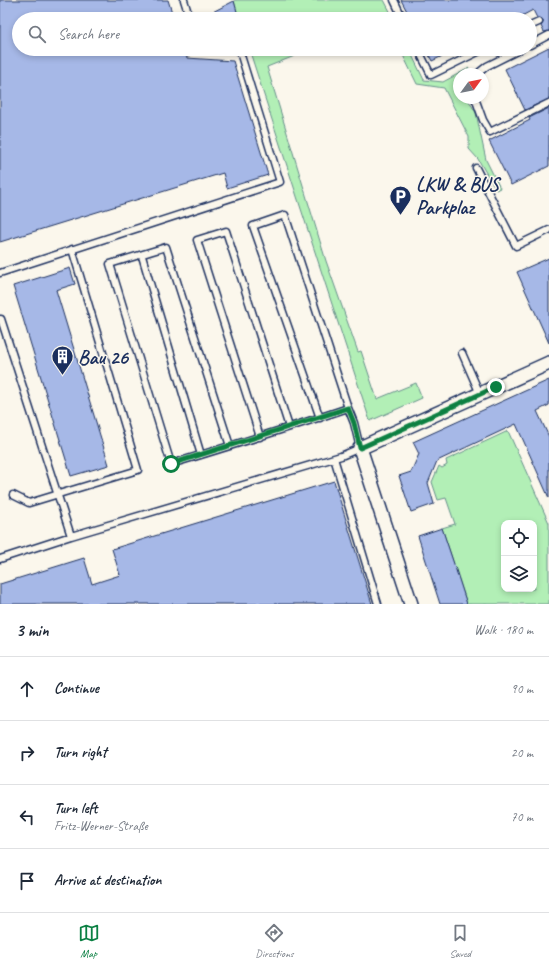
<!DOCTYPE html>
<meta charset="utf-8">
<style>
:root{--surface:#fff;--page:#f6f6f7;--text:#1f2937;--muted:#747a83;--line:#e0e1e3;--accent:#0b8043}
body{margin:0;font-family:Caveat,sans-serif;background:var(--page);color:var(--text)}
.controls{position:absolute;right:12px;bottom:12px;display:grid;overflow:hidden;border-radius:8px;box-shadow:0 2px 6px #0003}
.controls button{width:36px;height:36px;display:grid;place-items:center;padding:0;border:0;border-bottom:1px solid var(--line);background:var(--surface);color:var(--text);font:20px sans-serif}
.compass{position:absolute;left:453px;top:68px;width:36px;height:36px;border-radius:50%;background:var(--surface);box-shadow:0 2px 6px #0003;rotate:57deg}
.stop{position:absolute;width:12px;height:12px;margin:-9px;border:3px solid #0b8043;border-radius:50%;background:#fff}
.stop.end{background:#0b8043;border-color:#fff;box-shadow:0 1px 4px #0008}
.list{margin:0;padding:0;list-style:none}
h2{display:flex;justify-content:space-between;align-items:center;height:52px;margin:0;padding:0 16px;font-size:17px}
h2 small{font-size:13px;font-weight:400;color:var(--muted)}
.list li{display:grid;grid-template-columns:26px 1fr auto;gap:12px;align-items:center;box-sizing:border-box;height:64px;padding:0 16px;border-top:1px solid var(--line)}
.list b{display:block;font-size:15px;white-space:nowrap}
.list p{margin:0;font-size:13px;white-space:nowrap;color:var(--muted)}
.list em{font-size:13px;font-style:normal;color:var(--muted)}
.icon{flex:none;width:22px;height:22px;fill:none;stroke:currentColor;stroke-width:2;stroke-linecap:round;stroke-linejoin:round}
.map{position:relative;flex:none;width:549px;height:604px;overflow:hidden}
.search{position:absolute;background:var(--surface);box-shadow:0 2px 6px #0003;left:12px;right:12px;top:12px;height:44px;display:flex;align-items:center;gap:10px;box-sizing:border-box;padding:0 14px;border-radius:22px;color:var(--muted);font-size:15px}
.sheet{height:308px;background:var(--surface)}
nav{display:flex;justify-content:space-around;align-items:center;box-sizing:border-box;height:56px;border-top:1px solid var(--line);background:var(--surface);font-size:11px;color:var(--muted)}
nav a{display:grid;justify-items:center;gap:2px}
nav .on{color:var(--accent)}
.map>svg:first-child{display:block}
.green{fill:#b2efb6;stroke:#668f8a;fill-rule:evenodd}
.building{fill:#a6b8e7;stroke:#1b2f5e}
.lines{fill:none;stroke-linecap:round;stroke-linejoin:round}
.service-casing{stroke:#1b2f5e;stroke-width:9}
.minor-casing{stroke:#1b2f5e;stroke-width:16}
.service{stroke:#fbf7ec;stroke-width:6}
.minor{stroke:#fbf7ec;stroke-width:13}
.route{stroke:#0b8043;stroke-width:5}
.labels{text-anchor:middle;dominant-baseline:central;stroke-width:3;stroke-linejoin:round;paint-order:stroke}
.poi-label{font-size:20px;font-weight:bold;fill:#1b2f5e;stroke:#fbf7ec;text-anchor:start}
</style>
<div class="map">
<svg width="549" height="604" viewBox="0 0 549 604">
<rect width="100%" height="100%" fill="#fbf7ec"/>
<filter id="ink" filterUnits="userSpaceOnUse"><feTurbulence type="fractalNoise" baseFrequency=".025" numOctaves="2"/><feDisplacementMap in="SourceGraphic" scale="8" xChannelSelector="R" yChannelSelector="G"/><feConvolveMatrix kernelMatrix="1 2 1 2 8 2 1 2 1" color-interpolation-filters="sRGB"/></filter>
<g filter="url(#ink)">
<path class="green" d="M236 0H384L394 19H239L234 1Z
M249 49H312L267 67 326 261 358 352 361 351 377 399 416 383 422 398 370 421Z
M400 49H409L424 80 443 82 469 68V74H459V98H469V101L476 113 486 160 500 188 496 190 478 159 469 149V137L444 88 417 84Z
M508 431 549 523V604H467L442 528 455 524 446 498 438 500 432 482 439 466 442 468 447 465 446 460ZM504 523H534V589H504Z"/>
<path class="building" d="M0 0H168L174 19H19V49H184L187 58 233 61 268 175 227 188 223 173 0 242Z
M401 0H549V31L544 32 541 26 543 23V20L540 18H537L533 10 516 19H411Z
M234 1 239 19H199Z
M549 47V99L525 110 505 69Z
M426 49H457L432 61Z
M549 108V166L511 185 489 141 530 120 529 118Z
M549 258V343L517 272Z
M70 268 75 284 56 290 109 465 71 476 13 286Z
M549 380V405L537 411 549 437V498L516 424 437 461 428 483 434 504 411 512 399 476 411 472 419 454 413 442Z
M334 481 372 604H0V584L84 558 92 584 120 575 112 549Z
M442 528 454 564 467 604H440L418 536Z"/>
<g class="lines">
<defs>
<path id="service" d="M184 0 190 19
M394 0 403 19
M530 26 539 22
M530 45 549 35
M418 49 431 75 484 49
M477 74 487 66 521 49
M475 98 483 120 490 132 549 103
M476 168 516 246 549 230
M142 256 201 455
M0 273 280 182 239 49
M0 319H1L71 536
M462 353 480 394
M260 437 197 240 226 231 289 427
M230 446 166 247 110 264 171 464C230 446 289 428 348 408
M334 458 378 604
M13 495 29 503 138 470 72 249
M0 559 71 536 341 456 360 448 354 423 348 408 285 215 253 226 320 418"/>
<path id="minor" d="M411 604 360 448 549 363"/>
</defs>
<use href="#service" class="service-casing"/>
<use href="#minor" class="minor-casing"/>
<use href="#service" class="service"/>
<use href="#minor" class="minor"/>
</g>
</g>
<g class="lines" filter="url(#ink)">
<path class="route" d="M171 464 348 408 354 423 360 448 496 387"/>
</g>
<defs>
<symbol id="parking-pin" viewBox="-11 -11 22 30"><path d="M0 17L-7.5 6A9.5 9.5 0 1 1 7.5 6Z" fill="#1b2f5e" stroke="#fbf7ec"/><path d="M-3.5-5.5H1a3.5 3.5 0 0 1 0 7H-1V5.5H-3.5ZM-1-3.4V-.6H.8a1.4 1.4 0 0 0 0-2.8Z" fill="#fff"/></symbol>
<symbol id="building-pin" viewBox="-11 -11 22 30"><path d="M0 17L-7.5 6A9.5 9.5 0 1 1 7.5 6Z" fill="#1b2f5e" stroke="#fbf7ec"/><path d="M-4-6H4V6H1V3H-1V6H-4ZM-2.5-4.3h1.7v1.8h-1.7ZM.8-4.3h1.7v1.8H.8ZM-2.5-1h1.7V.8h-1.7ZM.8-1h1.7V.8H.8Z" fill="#fff"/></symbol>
</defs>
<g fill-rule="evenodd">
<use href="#parking-pin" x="388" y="184" width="25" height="34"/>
<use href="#building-pin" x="50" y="344" width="25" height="34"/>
</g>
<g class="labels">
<g class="poi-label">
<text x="416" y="184">LKW &amp; BUS<tspan x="416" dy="23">Parkplaz</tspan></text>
<text x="78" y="357">Bau 26</text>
</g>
</g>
</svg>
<div class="controls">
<button><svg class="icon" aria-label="locate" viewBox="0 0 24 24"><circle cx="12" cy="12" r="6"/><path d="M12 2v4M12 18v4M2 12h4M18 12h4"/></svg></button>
<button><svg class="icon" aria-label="layers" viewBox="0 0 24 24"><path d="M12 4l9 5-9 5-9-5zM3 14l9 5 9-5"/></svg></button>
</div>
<svg class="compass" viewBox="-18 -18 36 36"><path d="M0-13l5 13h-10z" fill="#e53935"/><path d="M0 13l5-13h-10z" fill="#747a83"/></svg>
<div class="stop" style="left:171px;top:464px"></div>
<div class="stop end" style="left:496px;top:387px"></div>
<div class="search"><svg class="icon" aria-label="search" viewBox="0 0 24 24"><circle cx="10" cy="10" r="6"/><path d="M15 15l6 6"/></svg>Search here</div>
</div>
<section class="sheet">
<h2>3 min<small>Walk · 180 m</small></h2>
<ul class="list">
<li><svg class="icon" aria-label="ahead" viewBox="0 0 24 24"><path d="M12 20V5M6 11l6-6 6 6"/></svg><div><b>Continue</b></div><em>90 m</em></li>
<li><svg class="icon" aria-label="right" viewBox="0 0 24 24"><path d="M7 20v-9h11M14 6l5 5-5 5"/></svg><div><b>Turn right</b></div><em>20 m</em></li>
<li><svg class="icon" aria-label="left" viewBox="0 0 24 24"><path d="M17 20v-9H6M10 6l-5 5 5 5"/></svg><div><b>Turn left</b><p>Fritz-Werner-Straße</p></div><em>70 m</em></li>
<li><svg class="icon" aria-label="arrive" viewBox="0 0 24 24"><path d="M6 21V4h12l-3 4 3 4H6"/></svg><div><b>Arrive at destination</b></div></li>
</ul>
</section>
<nav>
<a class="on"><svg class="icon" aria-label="map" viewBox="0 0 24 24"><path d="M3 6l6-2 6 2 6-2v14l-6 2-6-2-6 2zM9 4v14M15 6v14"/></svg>Map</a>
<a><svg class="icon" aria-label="directions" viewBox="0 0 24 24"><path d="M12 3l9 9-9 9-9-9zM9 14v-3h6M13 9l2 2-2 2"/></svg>Directions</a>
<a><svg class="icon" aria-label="saved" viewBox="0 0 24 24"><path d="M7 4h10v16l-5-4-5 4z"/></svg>Saved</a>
</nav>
